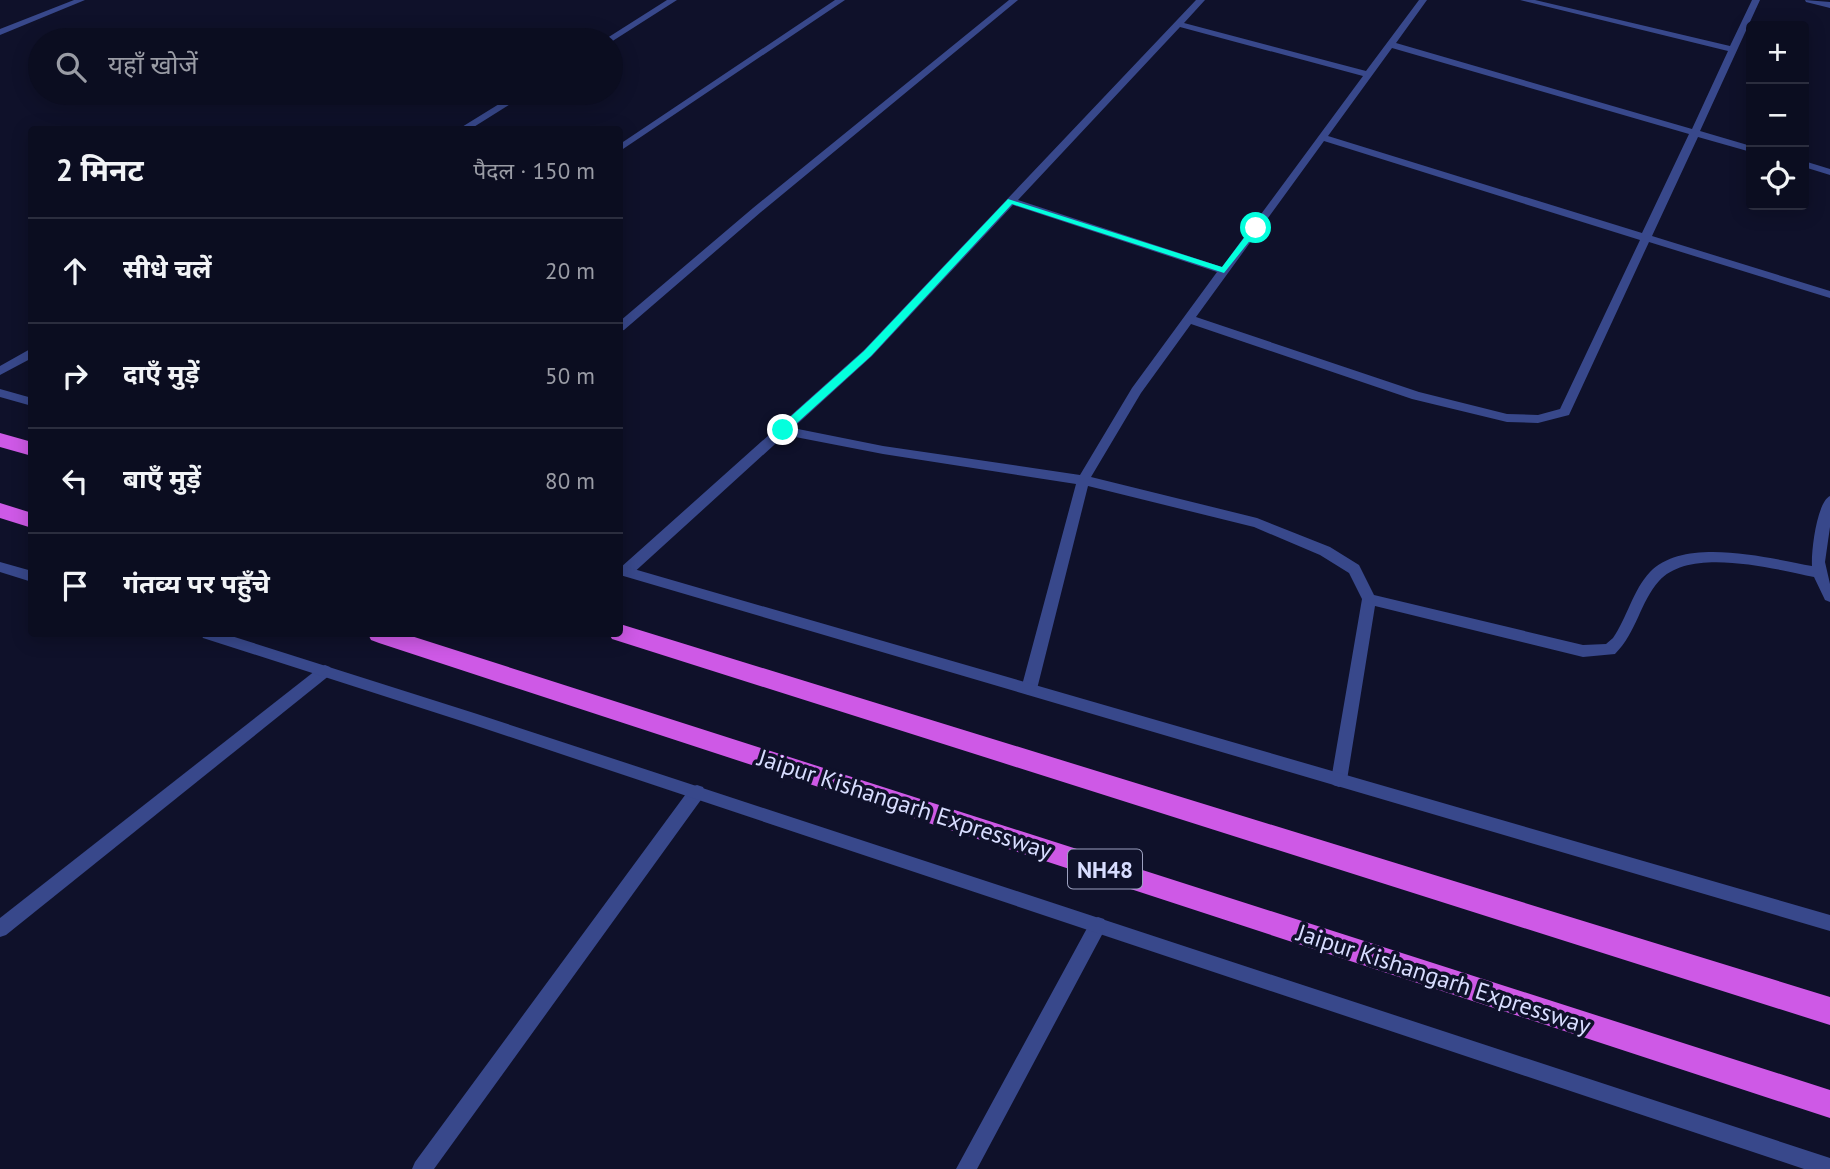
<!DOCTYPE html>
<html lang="hi">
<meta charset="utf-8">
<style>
:root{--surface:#0b0d20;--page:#191b2d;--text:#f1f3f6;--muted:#9a9ca5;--line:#2b2d3e}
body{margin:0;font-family:"PT Sans","Noto Sans Devanagari",sans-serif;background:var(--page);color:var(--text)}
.controls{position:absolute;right:21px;top:21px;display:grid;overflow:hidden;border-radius:7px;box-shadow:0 4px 18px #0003}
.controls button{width:63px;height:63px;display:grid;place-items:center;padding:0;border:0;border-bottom:2px solid var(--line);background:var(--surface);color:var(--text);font:35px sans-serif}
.stop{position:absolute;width:21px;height:21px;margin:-16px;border:5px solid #04ffdd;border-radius:50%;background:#fff}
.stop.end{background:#04ffdd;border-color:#fff;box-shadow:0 2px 7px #0008}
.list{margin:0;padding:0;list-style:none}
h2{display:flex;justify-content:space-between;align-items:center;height:91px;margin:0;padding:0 28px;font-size:30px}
h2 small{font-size:23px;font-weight:400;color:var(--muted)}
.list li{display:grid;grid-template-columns:46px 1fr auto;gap:21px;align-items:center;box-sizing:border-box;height:105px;padding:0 28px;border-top:2px solid var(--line)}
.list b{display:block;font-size:26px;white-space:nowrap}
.list em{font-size:23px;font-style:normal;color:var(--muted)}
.icon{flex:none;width:38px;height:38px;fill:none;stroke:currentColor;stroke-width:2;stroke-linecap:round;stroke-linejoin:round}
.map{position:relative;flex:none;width:1830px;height:1169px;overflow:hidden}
.search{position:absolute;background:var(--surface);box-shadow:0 4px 18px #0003;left:28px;top:28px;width:595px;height:77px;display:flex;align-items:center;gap:18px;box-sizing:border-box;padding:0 24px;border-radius:38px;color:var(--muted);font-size:26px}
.panel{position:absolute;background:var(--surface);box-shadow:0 4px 18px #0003;left:28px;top:126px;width:595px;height:511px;border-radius:7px}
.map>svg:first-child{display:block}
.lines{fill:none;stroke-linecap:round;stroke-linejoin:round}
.service{fill:#38488b;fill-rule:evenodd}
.minor{fill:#38488b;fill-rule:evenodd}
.tertiary{fill:#38488b;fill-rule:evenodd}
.trunk{fill:#ce59e6;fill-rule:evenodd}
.route{fill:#04ffdd}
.labels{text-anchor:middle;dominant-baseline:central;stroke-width:7;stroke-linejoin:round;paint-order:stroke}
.shield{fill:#0f112a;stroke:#9ca0bf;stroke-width:2}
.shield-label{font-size:23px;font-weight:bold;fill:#d8ddff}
.street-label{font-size:24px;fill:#d8ddff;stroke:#0f112a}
</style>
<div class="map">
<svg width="1830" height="1169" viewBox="0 0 1830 1169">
<rect width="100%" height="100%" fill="#0f112a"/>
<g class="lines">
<path class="service" d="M325 665 330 667 332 671 330 675 6 935 0 937V918L320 667Z"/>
<path class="minor" d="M74 0H85L0 35V29Z
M667 0H677L611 42 604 40Z
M835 0H845L620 151V144Z
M1009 0H1018L761 212 624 330 620 331V321L753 208Z
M1196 0H1205L1184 23 1366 71 1419 0H1427L1396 43 1692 129 1728 51 1520 0H1535L1730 46 1752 0H1760L1700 131 1751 146V152L1698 137 1652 236 1830 291V298L1649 242 1569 415 1538 423 1507 422 1412 399 1191 324 1141 393 1091 477 1257 518 1330 547 1359 565 1374 595 1583 645 1606 644 1613 638C1627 618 1633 590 1650 572 1685 536 1768 558 1812 566 1811 551 1817 502 1830 496V527L1825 562 1830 584V602L1825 600 1814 577C1774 569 1690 546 1659 581 1640 602 1637 632 1615 654L1583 657 1375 606 1347 780 1345 785 1339 787 1333 785 1331 780 1362 599 1349 573 1320 555 1254 527 1088 486 1037 689 1034 693 1029 695 1024 693 1021 689 1076 484 883 454 785 435 630 576H620V568L864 350ZM1180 27 1363 76 1222 267 1018 200ZM1392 48 1689 134 1642 233 1328 136ZM1324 141 1640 240 1560 409 1538 415 1507 414 1419 392 1196 317ZM1013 205 1217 272 1132 388 1080 475 883 446 793 428 872 356Z
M1805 0 1830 2V8L1806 2Z
M517 93H528L469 130H457Z
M1804 161 1830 169V175L1804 167Z
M32 348V358L0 375V366Z
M697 785 703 787 705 792 703 797 434 1169H412L415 1162 691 787Z
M1098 917 1104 919 1107 925 1104 931 977 1169H956L1092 919Z"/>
<path class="tertiary" d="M0 389 32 398V406L0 397Z
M0 562 32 571V582L0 572Z
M620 565 1830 915V931L620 575Z
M201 634H225L474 713 1830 1158V1169H1804L474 725 203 638Z"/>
<path class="trunk" d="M0 433 32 442V456L0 447Z
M0 503 32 513V528L0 518Z
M620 624 1830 997V1025L612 639 609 634H620Z
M368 634H405L1830 1090V1118L379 643 371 640Z"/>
</g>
<path class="route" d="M1008 199 1222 267 1253 226 1260 228 1224 273 1012 204 871 356 787 432H779V427L864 351Z"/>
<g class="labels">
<rect class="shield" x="1068" y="849.5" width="74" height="39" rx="5"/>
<g class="shield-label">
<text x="1105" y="869">NH48</text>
</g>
<g class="street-label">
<text transform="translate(905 804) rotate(18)">Jaipur Kishangarh Expressway</text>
<text transform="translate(1444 979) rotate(18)">Jaipur Kishangarh Expressway</text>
</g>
</g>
</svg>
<div class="controls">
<button>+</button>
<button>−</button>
<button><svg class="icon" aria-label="locate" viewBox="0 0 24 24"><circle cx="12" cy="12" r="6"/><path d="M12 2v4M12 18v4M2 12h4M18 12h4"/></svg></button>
</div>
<div class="stop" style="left:1256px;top:228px"></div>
<div class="stop end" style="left:783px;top:430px"></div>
<div class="search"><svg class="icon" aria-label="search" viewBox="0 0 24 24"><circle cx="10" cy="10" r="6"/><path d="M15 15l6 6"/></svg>यहाँ खोजें</div>
<section class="panel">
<h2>2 मिनट<small>पैदल · 150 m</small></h2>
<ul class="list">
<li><svg class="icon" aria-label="ahead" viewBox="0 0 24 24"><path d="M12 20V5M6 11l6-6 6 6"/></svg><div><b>सीधे चलें</b></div><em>20 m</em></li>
<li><svg class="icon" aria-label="right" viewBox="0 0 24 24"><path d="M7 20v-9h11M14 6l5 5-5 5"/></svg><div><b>दाएँ मुड़ें</b></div><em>50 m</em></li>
<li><svg class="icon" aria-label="left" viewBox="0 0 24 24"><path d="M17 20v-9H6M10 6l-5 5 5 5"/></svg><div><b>बाएँ मुड़ें</b></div><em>80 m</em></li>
<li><svg class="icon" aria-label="arrive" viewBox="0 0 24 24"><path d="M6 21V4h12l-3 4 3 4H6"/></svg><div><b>गंतव्य पर पहुँचे</b></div></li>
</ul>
</section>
</div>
